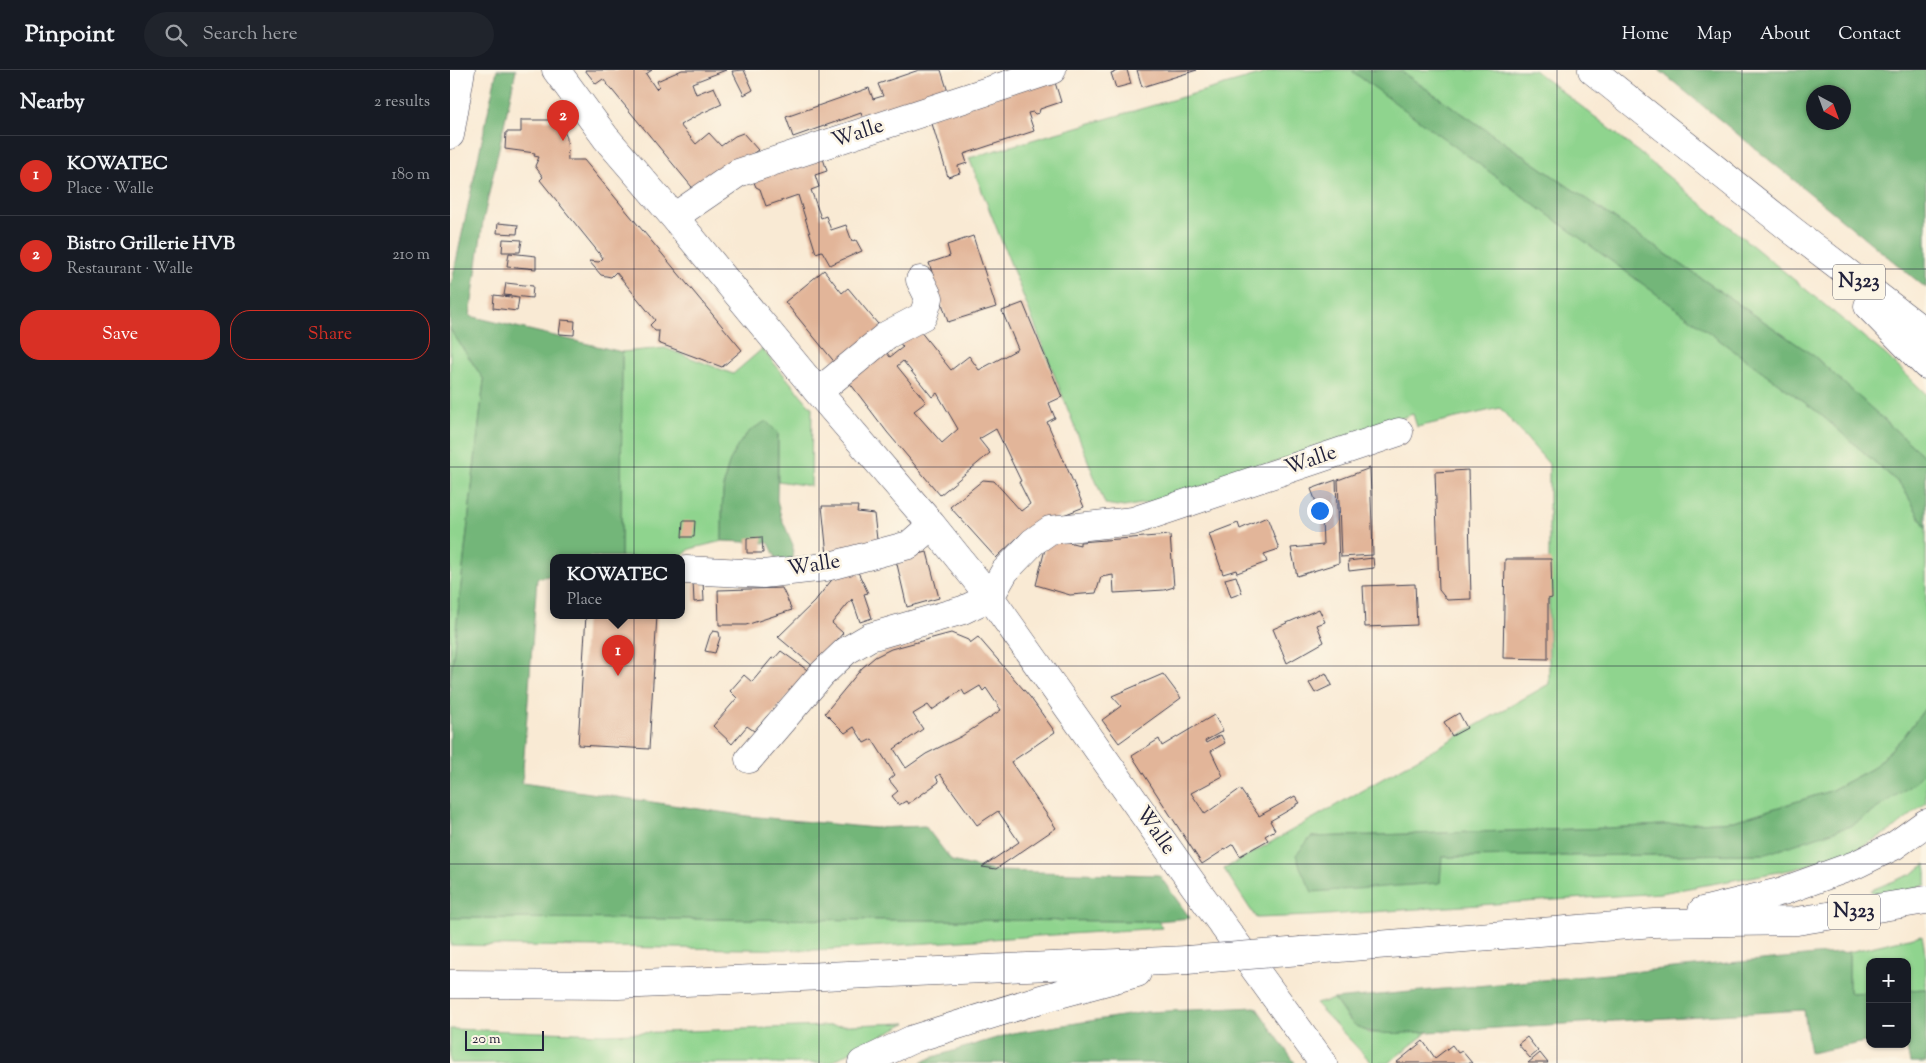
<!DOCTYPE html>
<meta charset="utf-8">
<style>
:root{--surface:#171b24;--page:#20242c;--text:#f1f3f6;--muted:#9ea1a6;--line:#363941;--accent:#d93025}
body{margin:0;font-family:"Sorts Mill Goudy",serif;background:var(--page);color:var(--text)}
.controls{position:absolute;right:15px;bottom:15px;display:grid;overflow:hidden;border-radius:10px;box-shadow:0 1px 4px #0004}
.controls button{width:45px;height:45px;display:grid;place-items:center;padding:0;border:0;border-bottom:1px solid var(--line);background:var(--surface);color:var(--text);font:25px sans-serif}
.compass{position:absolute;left:1356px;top:15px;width:45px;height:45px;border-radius:50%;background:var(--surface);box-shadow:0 1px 4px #0004;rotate:139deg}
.scale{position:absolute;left:15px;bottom:12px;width:79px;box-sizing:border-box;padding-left:5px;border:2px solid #22223b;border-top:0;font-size:14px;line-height:18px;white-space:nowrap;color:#22223b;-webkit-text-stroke:4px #fcf5e5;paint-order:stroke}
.you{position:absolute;left:869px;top:440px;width:18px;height:18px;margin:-12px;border:4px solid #fff;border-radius:50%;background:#1a73e8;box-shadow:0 0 0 8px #1a73e833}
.badge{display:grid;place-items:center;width:32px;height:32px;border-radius:50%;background:var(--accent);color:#fff;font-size:16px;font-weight:700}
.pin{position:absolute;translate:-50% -41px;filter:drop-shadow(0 1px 2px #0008)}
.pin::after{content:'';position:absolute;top:26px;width:18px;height:15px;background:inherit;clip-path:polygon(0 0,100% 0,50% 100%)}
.popup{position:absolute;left:100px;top:484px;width:135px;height:65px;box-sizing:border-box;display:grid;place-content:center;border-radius:10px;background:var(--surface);filter:drop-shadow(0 1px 4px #0005);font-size:16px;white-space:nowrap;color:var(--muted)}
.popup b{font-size:19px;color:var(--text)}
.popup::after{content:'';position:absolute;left:50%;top:100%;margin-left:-10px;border:10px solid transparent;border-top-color:var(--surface)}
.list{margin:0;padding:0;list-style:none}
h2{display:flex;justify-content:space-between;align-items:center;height:65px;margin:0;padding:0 20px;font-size:21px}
h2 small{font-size:16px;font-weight:400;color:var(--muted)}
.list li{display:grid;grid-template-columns:32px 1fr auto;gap:15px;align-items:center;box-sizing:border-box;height:80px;padding:0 20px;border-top:1px solid var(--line)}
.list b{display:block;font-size:19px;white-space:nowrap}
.list p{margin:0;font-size:16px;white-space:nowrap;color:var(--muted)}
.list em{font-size:16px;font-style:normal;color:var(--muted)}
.actions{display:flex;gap:10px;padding:15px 20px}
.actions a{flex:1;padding:11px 0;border:1px solid var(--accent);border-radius:20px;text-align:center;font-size:18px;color:var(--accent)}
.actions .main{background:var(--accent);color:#fff}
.icon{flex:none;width:28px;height:28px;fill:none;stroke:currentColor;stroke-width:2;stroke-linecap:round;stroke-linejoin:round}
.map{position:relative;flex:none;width:1476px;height:993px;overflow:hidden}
header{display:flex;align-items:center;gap:30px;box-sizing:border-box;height:70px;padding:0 25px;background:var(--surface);border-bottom:1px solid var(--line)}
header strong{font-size:24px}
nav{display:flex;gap:28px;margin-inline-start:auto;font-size:18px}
.search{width:350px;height:45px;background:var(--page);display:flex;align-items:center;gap:12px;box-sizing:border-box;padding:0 18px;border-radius:28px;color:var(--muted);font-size:19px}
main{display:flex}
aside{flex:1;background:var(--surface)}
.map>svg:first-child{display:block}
.green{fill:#8fd48e;stroke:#587b64}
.forest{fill:#73b679;stroke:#4a6c5a;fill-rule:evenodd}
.building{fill:#e2b599;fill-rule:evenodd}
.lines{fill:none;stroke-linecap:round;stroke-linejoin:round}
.minor-casing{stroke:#424052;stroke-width:29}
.highway-casing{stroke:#424052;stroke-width:29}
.minor{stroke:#fff;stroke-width:28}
.highway{stroke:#fff;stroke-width:28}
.highway-bridge-casing{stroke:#424052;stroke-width:29;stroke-linecap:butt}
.highway-bridge{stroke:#fff;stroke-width:28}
.grid{fill:none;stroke:#22223b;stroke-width:1;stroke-opacity:0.55}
.labels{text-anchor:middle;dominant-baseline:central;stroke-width:5;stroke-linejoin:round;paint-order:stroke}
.shield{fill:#fcf5e5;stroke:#63616e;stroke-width:1}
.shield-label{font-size:20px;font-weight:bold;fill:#22223b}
.street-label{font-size:21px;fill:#22223b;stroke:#fcf5e5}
</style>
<header>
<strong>Pinpoint</strong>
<div class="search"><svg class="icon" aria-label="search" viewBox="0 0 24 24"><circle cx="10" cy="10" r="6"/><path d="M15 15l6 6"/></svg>Search here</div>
<nav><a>Home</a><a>Map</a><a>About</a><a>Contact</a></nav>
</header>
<main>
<aside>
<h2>Nearby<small>2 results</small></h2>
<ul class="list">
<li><span class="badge">1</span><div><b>KOWATEC</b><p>Place · Walle</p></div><em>180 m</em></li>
<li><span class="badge">2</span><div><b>Bistro Grillerie HVB</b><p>Restaurant · Walle</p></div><em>210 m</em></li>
</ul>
<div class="actions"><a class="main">Save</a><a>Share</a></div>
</aside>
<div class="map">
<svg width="1476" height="993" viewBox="0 0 1476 993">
<rect width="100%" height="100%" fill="#fcf5e5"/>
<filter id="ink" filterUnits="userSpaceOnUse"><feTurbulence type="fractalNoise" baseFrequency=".02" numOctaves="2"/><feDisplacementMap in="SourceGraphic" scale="10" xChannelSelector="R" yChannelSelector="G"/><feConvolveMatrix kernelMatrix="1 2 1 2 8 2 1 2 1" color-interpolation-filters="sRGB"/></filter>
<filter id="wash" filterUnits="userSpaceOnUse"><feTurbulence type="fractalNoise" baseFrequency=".0096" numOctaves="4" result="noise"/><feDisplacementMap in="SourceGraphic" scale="20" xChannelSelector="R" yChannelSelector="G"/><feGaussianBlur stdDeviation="1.12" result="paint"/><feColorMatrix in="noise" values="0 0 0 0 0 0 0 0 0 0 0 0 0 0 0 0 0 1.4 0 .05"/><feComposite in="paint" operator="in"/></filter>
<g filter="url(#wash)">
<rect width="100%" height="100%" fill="#f9ead4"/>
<path class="green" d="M827 0H904V2L1369 343 1452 416 1476 458V637L1454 666 1423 698 1380 721 1284 751 1158 758 861 767 990 813 991 787 1316 784 1463 714 1476 701V733L1445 758 1404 781 1345 799 1211 823 861 846 806 848 774 799 1099 614V394L1050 338 967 357 963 344 719 429 674 437 655 434 519 88Z
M949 0H1084L1153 53 1437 286 1476 324V388L1364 286Z
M0 259 34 310 0 614Z
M215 278 283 304 312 279 362 338 361 416 328 411V363L298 362C268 400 273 426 272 471L240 479 231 487H171L172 282Z
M1476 794V815L1425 828 1421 820 1462 804Z
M0 848 708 851 712 858 370 880 0 875Z
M1472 865 1476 888V919L1457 920V892H1420V922L1399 923V882Z
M884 929 897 948 918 963 978 962 938 993H922L866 934Z
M456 953 379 993H0V959L157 964Z"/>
<path class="forest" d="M47 0H66L33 151 20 246 172 282 171 487H104V505L87 508 72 713 297 746 425 758 475 756 502 791 544 801 709 805 740 848 708 851 0 848V614L34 310 0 259V220Z
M904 0H949L1364 286 1476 388V458L1452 416 1369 343 903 2Z
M1209 0H1476V218ZM1364 22H1394V52H1364Z
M316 351 328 363 327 430 331 447 343 475 342 493 326 488 319 473 272 471C273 432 268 395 297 364 302 358 310 355 316 351Z
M1476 637V701L1463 714 1403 755 1316 784 992 787 990 813 862 822 850 797 846 785 861 767 1158 758 1284 751 1380 721 1423 698 1454 666Z
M1399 882V923L1420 922V971L1360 983 1354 940 978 962C958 962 923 968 906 956 897 949 891 938 884 929Z
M1476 919V993H1460L1456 974H1457V920Z
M806 937 845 993H470L483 987 563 963 697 942Z"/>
<g id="blocks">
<path class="building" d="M135 0H202L196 4 206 19 209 16 207 11 232 0H276L242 13 246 24 264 17 272 34 250 44 230 55 246 74 259 63 271 76 285 66 293 63 308 80 246 122 153 9 146 14Z
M294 0 303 20 294 25 282 1Z
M469 0H491L499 25 415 55 411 43 343 67 336 47 419 18 423 29 433 26 428 14Z
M670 0H677L681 14 666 18 661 3Z
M687 0H747L692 17Z
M604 9 611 32 590 39 589 43 585 44 583 42 578 43 584 61 514 84 517 93 508 96 510 103 498 107 480 47Z
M71 50H109L117 68 118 90H134L292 280 272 297 208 273 209 261H205L200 255 205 250 166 202 161 207 151 205 139 191 149 192 153 188 90 110 93 107 85 96 89 87 84 86 85 83 55 79 56 62H71Z
M371 82 377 101 365 105 369 117 361 120 371 148 376 146 381 160 396 155 402 171 406 170 412 181 380 195 372 181 366 183 348 125 316 136 310 119 306 117 303 110Z
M48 153 68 155 67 164 47 163Z
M523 166 546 237 498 252 479 193 500 186 497 175Z
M53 169 72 170 70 182H52Z
M59 183 86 186V199L57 196Z
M374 200 392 223 398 218 432 259 387 295 335 232Z
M56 213 83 216 82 228 54 225Z
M44 225 69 228 67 241 43 238Z
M573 233 612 327 599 333 605 348 597 352 634 437 583 457 569 466 546 488 500 437 533 410 544 411 571 441 580 434 569 412 571 411 546 359 529 369 540 383 490 425 437 362 396 308 434 279 440 287 453 277 448 271 470 261 501 300 519 286 529 300 568 279 552 241ZM453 291 482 327 487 323 508 359 492 373 464 341 476 332 447 296Z
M111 250 125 251 124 265 109 264Z
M920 398 923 485 891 487 888 410Z
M1018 400 1021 529 997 530 989 520 985 402Z
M886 410 889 493 847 506 841 478 873 475 872 448 868 450 862 434 866 432 861 419Z
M372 436H408L407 442 424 444 428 478 377 485Z
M817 447 829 479 814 484 817 492 787 503 786 500 773 504 759 464 788 453 790 459Z
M233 451H245L244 467H232Z
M720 465 724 517 714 520 664 523 663 505 651 507 646 523 620 525 586 515 598 467 630 475V472Z
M312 467 313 483H297V468Z
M477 482 489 528 457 537 446 490Z
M923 488 924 498 899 501 898 491Z
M1055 489H1101L1102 528 1098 529V589L1053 588Z
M407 500 418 523 414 524 422 548 410 552 402 529 382 553 393 563 364 597 328 567 364 532 385 506Z
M786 506 792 523 781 527 775 509Z
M243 511H253L254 531 244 532Z
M965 514 967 555 915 557 913 516Z
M332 518 342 540 296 555H269L268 520Z
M869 539 875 552 867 555 874 572 837 593 823 559Z
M136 545H207L199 679 128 675Z
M263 561 269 562 270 568 265 583 255 581 260 565Z
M501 563 518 570 520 573 528 567 580 627 605 662 561 692 606 758 546 799 532 797 569 772 548 741 527 755 490 704 486 707 489 712 458 734 456 731 449 735 442 726 448 721 439 710 445 705 422 669 414 673 404 657 395 663 375 643 412 598 425 587 441 579ZM530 616 533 621 536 618 551 640 512 666 476 684 456 698 444 679 473 659 463 644 478 635 482 640 512 620 515 625Z
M331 581 360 602 322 644 320 643 304 661 297 656 282 674 263 656 287 628 280 621 294 605 302 612 322 588 324 589Z
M876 603 882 615 865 623 859 613Z
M713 604 731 628 669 673 652 650 671 636 662 626Z
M1009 643 1017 658 1002 666 994 652Z
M764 645 773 661 755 671 756 673 771 665 775 673 761 681 773 706 741 723 755 744 790 719 809 746 845 726 850 733 846 734V736L820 751 825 760 815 766 818 770 790 786 783 774 752 794 682 686 709 669 712 676Z
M1077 967 1088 981 1080 988 1068 974Z
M973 971 985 988 1002 975 1008 983 1012 981 1022 993H946Z
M1090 983 1098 993H1078Z"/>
</g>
</g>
<g filter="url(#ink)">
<use href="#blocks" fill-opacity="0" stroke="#424052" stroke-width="1"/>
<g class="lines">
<defs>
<path id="minor" d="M106 0 156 68 224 147 368 322 482 455 540 527 745 817 873 993
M224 147 288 103 602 0
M368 322 437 265 473 246 479 228 470 210
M236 500 313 504 376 497 459 475 482 455
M299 689 371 605 396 581 420 567 513 540 540 527 555 501 583 472 600 460 683 451 949 362"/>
<path id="highway" d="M1142 0 1343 161 1476 263
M0 65 11 0
M1418 236 1476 295
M1252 841 1333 821 1405 795 1444 776 1476 753
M851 881 1204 853 1347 851 1476 830
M0 914 168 915 737 890
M412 993 463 969 591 929 687 903"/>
</defs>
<use href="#minor" class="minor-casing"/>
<use href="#highway" class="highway-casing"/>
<use href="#minor" class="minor"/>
<use href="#highway" class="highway"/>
<defs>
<path id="highway-bridge" d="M737 890 851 881"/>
</defs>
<use href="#highway-bridge" class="highway-bridge-casing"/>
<use href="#highway-bridge" class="highway-bridge"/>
</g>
</g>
<path class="grid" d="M184 0V993M369 0V993M554 0V993M738 0V993M922 0V993M1107 0V993M1292 0V993M0 199H1476M0 397H1476M0 596H1476M0 794H1476"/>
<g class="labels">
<g class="shield">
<rect x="1383" y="194.5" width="52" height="35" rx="4"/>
<rect x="1378" y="824.5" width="52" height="35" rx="4"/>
</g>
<g class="shield-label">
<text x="1409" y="212">N323</text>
<text x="1404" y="842">N323</text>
</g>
<g class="street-label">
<text transform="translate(408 64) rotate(-18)">Walle</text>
<text transform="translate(861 391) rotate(-19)">Walle</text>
<text transform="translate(364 496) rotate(-9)">Walle</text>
<text transform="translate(705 761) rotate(55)">Walle</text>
</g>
</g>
</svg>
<div class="controls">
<button>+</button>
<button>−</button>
</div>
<svg class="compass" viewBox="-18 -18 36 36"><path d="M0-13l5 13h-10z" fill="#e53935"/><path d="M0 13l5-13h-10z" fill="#9ea1a6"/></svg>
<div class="scale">20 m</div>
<div class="you"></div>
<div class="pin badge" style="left:168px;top:606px">1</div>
<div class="popup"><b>KOWATEC</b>Place</div>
<div class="pin badge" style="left:113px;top:71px">2</div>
</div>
</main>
